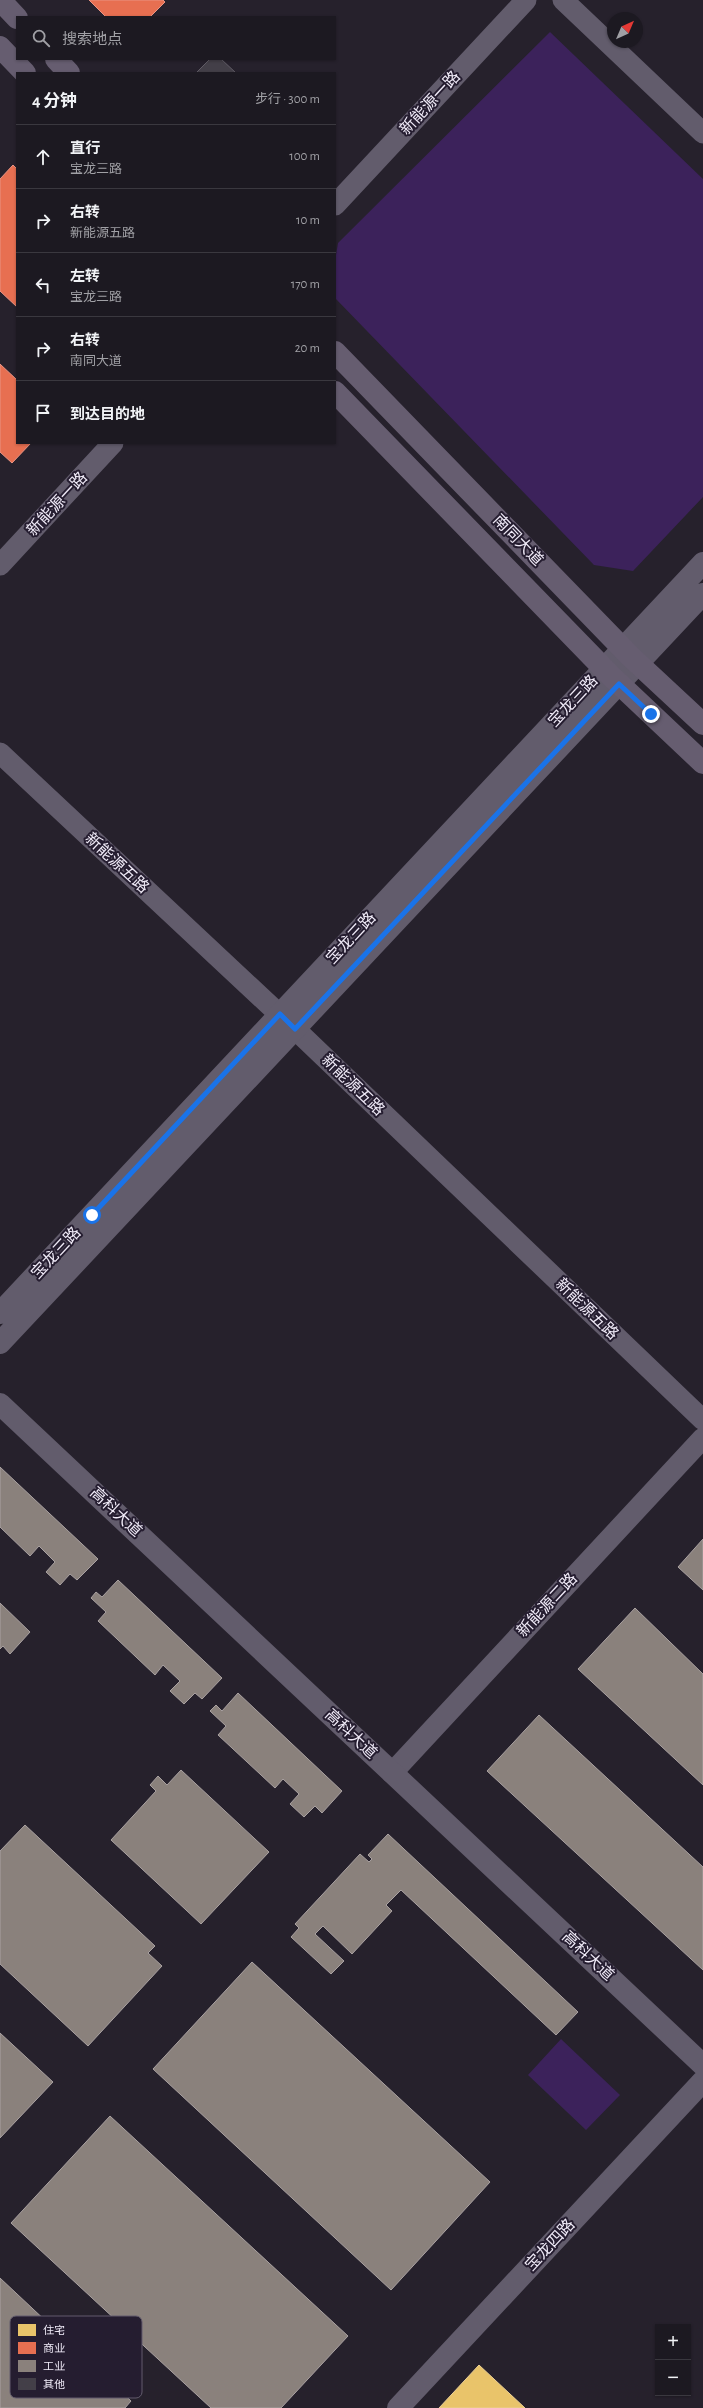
<!DOCTYPE html>
<html lang="zh">
<meta charset="utf-8">
<style>
:root{--surface:#1c1921;--page:#29262e;--text:#f1f3f6;--muted:#a0a0a5;--line:#3a383f}
body{margin:0;font-family:"Alegreya Sans","Noto Sans SC",sans-serif;background:var(--page);color:var(--text)}
.controls{position:absolute;right:12px;bottom:12px;display:grid;overflow:hidden;border-radius:0px;box-shadow:0 1px 3px #0004}
.controls button{width:36px;height:36px;display:grid;place-items:center;padding:0;border:0;border-bottom:1px solid var(--line);background:var(--surface);color:var(--text);font:20px sans-serif}
.compass{position:absolute;left:607px;top:12px;width:36px;height:36px;border-radius:50%;background:var(--surface);box-shadow:0 1px 3px #0004;rotate:44deg}
.stop{position:absolute;width:12px;height:12px;margin:-9px;border:3px solid #1a73e8;border-radius:50%;background:#fff}
.stop.end{background:#1a73e8;border-color:#fff;box-shadow:0 1px 4px #0008}
.list{margin:0;padding:0;list-style:none}
h2{display:flex;justify-content:space-between;align-items:center;height:52px;margin:0;padding:0 16px;font-size:17px}
h2 small{font-size:13px;font-weight:400;color:var(--muted)}
.list li{display:grid;grid-template-columns:26px 1fr auto;gap:12px;align-items:center;box-sizing:border-box;height:64px;padding:0 16px;border-top:1px solid var(--line)}
.list b{display:block;font-size:15px;white-space:nowrap}
.list p{margin:0;font-size:13px;white-space:nowrap;color:var(--muted)}
.list em{font-size:13px;font-style:normal;color:var(--muted)}
.icon{flex:none;width:22px;height:22px;fill:none;stroke:currentColor;stroke-width:2;stroke-linecap:round;stroke-linejoin:round}
.map{position:relative;flex:none;width:703px;height:2408px;overflow:hidden}
.search{position:absolute;background:var(--surface);box-shadow:0 1px 3px #0004;left:16px;top:16px;width:320px;height:44px;display:flex;align-items:center;gap:10px;box-sizing:border-box;padding:0 14px;border-radius:0px;color:var(--muted);font-size:15px}
.panel{position:absolute;background:var(--surface);box-shadow:0 1px 3px #0004;left:16px;top:72px;width:320px;height:372px;border-radius:0px}
.map>svg:first-child{display:block}
.green{fill:#3c225b}
.homes{fill:#e9c46a;stroke:#ebd095}
.shops{fill:#e76f51;stroke:#ea9483}
.industry{fill:#8a817c;stroke:#a9a1a1}
.building{fill:#433f48;stroke:#615c66}
.lines{fill:none;stroke-linecap:round;stroke-linejoin:round}
.minor{stroke:#625c6c;stroke-width:21}
.tertiary{stroke:#625c6c;stroke-width:22}
.secondary{stroke:#665d70;stroke-width:22}
.route{stroke:#1a73e8;stroke-width:5}
.labels{text-anchor:middle;dominant-baseline:central;stroke-width:4;stroke-linejoin:round;paint-order:stroke}
.street-label{font-size:16px;fill:#f0ebf8;stroke:#251d30}
.key{fill:#251d30;stroke:#625b6c;stroke-width:1}
.key-label{font-size:11px;fill:#f0ebf8}
</style>
<div class="map">
<svg width="703" height="2408" viewBox="0 0 703 2408">
<rect width="100%" height="100%" fill="#26212c"/>
<path class="green" d="M550 32 703 179V497L633 571 594 565 335 298V261L338 243Z
M561 2039 620 2095 586 2130 528 2075Z"/>
<path class="homes" d="M479 2365 525 2408H439Z"/>
<path class="shops" d="M89 0H163L165 2 150 17H106Z
M13 165 17 169V307L0 291V179Z
M0 364 17 380V443H31L12 463 0 452Z"/>
<path class="industry" d="M0 1467 98 1559 77 1580 70 1574 60 1585 46 1572 55 1562 39 1546 30 1556 0 1527Z
M703 1539V1590L678 1567Z
M118 1580 222 1678 202 1699 195 1693 184 1704 170 1691 180 1681 163 1665 155 1675 98 1621 106 1612 91 1598 96 1592 102 1597Z
M0 1603 30 1632 10 1654 3 1646 0 1649Z
M635 1608 703 1674V1785L578 1669Z
M238 1693 342 1791 322 1813 315 1806 304 1817 290 1804 299 1794 283 1779 275 1788 218 1735 226 1726 210 1711 216 1705 222 1711Z
M539 1715 703 1867V1970L487 1771Z
M181 1770 269 1852 201 1924 111 1840 156 1791 150 1785 158 1776 167 1785Z
M25 1825 155 1946 148 1953 162 1966 88 2046 0 1964V1851Z
M388 1834 578 2012 556 2035 401 1890 386 1905 392 1911 352 1954 323 1926 315 1934 344 1961 331 1974 291 1937 299 1928 295 1924 360 1854 369 1862 372 1859 368 1855Z
M252 1962 490 2182 391 2290 153 2069Z
M0 2033 53 2082 0 2138Z
M110 2116 348 2336 281 2408H211L11 2223Z
M0 2278 131 2401 125 2408H0Z"/>
<path class="building" d="M210 59H221L236 73H196Z"/>
<g class="lines">
<path class="minor" d="M563 0 703 133
M335 205 526 0
M0 565 113 443
M0 753 295 1029 703 1420
M392 1773 703 1438"/>
<path class="tertiary" d="M0 1313 703 563
M0 1343 703 594
M0 1404 703 2065
M398 2408 703 2081"/>
<path class="secondary" d="M0 0 17 18
M0 47 25 73
M56 59 69 73
M335 352 631 657 703 724
M335 392 612 677 703 763"/>
</g>
<g class="lines">
<path class="route" d="M92 1215 280 1014 295 1029 619 684 651 714"/>
</g>
<g class="labels">
<g class="street-label">
<text transform="translate(430 103) rotate(-47)">新能源一路</text>
<text transform="translate(57 504) rotate(-47)">新能源一路</text>
<text transform="translate(518 540) rotate(46)">南同大道</text>
<text transform="translate(573 701) rotate(-47)">宝龙三路</text>
<text transform="translate(117 863) rotate(43)">新能源五路</text>
<text transform="translate(351 938) rotate(-47)">宝龙三路</text>
<text transform="translate(353 1085) rotate(44)">新能源五路</text>
<text transform="translate(56 1253) rotate(-47)">宝龙三路</text>
<text transform="translate(587 1309) rotate(44)">新能源五路</text>
<text transform="translate(116 1512) rotate(43)">高科大道</text>
<text transform="translate(547 1605) rotate(-47)">新能源二路</text>
<text transform="translate(351 1734) rotate(43)">高科大道</text>
<text transform="translate(588 1956) rotate(43)">高科大道</text>
<text transform="translate(550 2245) rotate(-47)">宝龙四路</text>
</g>
</g>
<rect x="10" y="2316" width="132" height="82" rx="6" class="key"/>
<rect x="18" y="2324" width="18" height="12" fill="#e9c46a"/>
<rect x="18" y="2342" width="18" height="12" fill="#e76f51"/>
<rect x="18" y="2360" width="18" height="12" fill="#8a817c"/>
<rect x="18" y="2378" width="18" height="12" fill="#433f48"/>
<g class="key-label">
<text x="43" y="2334">住宅</text>
<text x="43" y="2352">商业</text>
<text x="43" y="2370">工业</text>
<text x="43" y="2388">其他</text>
</g>
</svg>
<div class="controls">
<button>+</button>
<button>−</button>
</div>
<svg class="compass" viewBox="-18 -18 36 36"><path d="M0-13l5 13h-10z" fill="#e53935"/><path d="M0 13l5-13h-10z" fill="#a0a0a5"/></svg>
<div class="stop" style="left:92px;top:1215px"></div>
<div class="stop end" style="left:651px;top:714px"></div>
<div class="search"><svg class="icon" aria-label="search" viewBox="0 0 24 24"><circle cx="10" cy="10" r="6"/><path d="M15 15l6 6"/></svg>搜索地点</div>
<section class="panel">
<h2>4 分钟<small>步行 · 300 m</small></h2>
<ul class="list">
<li><svg class="icon" aria-label="ahead" viewBox="0 0 24 24"><path d="M12 20V5M6 11l6-6 6 6"/></svg><div><b>直行</b><p>宝龙三路</p></div><em>100 m</em></li>
<li><svg class="icon" aria-label="right" viewBox="0 0 24 24"><path d="M7 20v-9h11M14 6l5 5-5 5"/></svg><div><b>右转</b><p>新能源五路</p></div><em>10 m</em></li>
<li><svg class="icon" aria-label="left" viewBox="0 0 24 24"><path d="M17 20v-9H6M10 6l-5 5 5 5"/></svg><div><b>左转</b><p>宝龙三路</p></div><em>170 m</em></li>
<li><svg class="icon" aria-label="right" viewBox="0 0 24 24"><path d="M7 20v-9h11M14 6l5 5-5 5"/></svg><div><b>右转</b><p>南同大道</p></div><em>20 m</em></li>
<li><svg class="icon" aria-label="arrive" viewBox="0 0 24 24"><path d="M6 21V4h12l-3 4 3 4H6"/></svg><div><b>到达目的地</b></div></li>
</ul>
</section>
</div>
